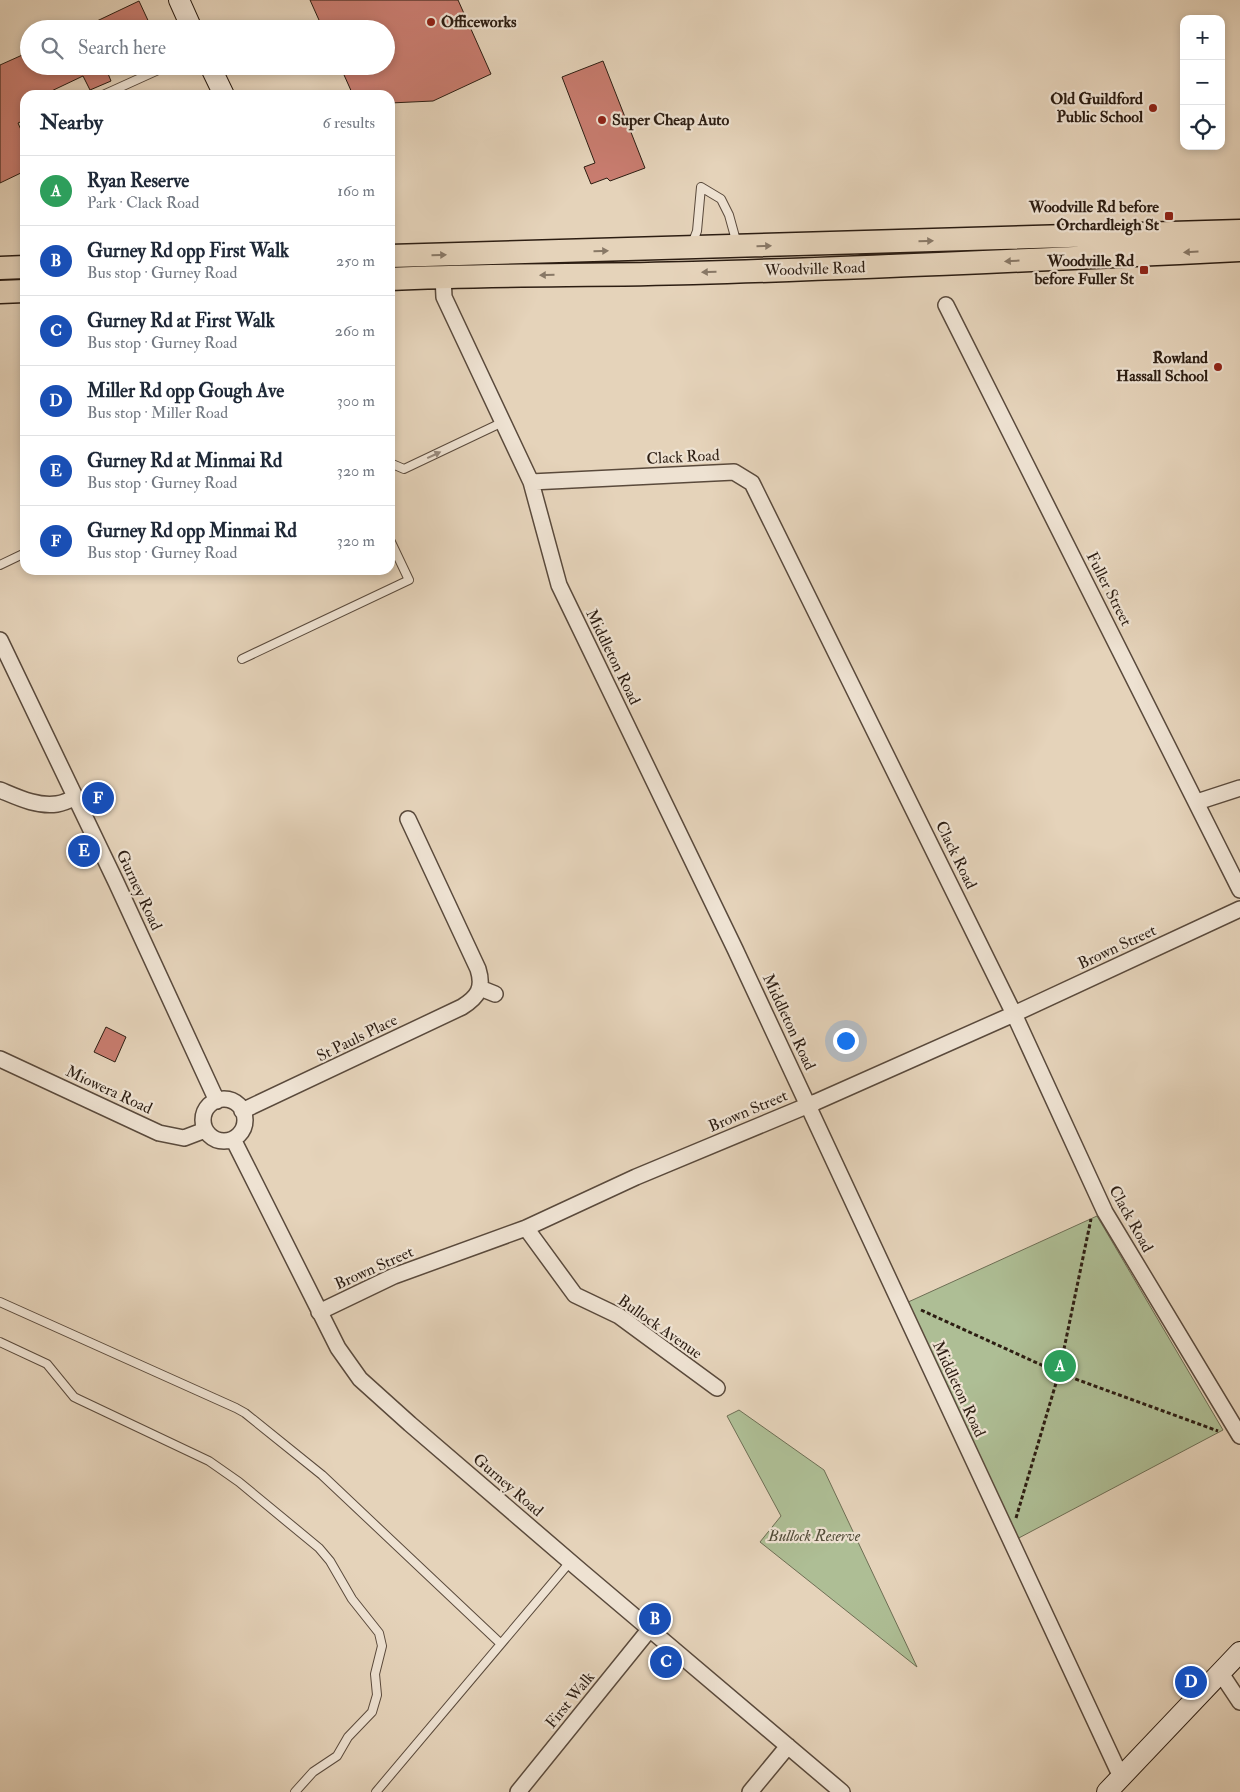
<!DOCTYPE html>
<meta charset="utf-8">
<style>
:root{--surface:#fff;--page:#f2f2f3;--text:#1f2937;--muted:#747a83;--line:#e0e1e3;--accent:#ea580c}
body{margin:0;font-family:"IM FELL Double Pica",serif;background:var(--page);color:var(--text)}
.controls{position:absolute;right:15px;top:15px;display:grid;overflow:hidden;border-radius:10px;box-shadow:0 2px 8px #0003}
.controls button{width:45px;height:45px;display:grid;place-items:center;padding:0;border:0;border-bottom:1px solid var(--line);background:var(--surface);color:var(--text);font:25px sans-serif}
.you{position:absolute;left:845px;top:1040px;width:18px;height:18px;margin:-12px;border:4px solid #fff;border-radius:50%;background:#1a73e8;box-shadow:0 0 0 8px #1a73e833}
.badge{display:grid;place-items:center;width:32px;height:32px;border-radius:50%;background:var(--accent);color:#fff;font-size:16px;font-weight:700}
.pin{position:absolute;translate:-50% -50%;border:2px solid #fff;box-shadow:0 1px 5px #0006}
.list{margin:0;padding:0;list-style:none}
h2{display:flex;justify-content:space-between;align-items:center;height:65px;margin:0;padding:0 20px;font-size:21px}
h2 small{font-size:16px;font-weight:400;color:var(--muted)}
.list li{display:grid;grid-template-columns:32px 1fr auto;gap:15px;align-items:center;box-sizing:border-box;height:70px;padding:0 20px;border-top:1px solid var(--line)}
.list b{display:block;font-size:19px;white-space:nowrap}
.list p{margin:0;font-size:16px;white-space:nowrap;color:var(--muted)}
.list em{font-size:16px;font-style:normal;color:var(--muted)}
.icon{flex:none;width:28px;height:28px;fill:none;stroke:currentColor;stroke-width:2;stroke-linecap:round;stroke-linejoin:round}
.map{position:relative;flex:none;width:1240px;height:1792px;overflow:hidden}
.search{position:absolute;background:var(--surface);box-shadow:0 2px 8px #0003;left:20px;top:20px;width:375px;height:55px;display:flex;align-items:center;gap:12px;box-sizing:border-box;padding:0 18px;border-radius:28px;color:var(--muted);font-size:19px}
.panel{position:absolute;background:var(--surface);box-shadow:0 2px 8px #0003;left:20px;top:90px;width:375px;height:485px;border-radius:15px}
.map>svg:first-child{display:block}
.green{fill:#aebe95;stroke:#6d6e54}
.building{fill:#c87c6f;stroke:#2c1d12}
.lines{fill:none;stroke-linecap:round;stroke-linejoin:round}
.lane-casing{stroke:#5a4a3c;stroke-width:10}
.street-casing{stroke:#5a4a3c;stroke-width:18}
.secondary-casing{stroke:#2c1d12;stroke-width:22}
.primary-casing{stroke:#2c1d12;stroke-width:25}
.path{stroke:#2c1d12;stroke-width:3;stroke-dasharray:4 2.5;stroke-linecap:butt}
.lane{stroke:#eee2d2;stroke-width:8}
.street{stroke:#eee2d2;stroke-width:15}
.secondary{stroke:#eee2d2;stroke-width:20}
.primary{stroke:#e5d3ba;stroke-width:22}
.oneway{fill:#887866}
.oneway2{fill:#97897c}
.poi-dot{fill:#8f2418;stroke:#eee2d2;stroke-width:2}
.labels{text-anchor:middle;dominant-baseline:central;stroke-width:4.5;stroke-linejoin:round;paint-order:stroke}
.poi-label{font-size:16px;font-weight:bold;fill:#2c1d12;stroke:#eee2d2;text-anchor:end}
.street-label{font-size:16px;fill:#2c1d12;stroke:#eee2d2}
.park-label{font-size:16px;font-style:italic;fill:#534d39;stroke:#eee2d2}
</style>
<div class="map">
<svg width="1240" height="1792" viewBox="0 0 1240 1792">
<rect width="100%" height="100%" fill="#e5d3ba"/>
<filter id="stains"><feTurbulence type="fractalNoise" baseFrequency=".004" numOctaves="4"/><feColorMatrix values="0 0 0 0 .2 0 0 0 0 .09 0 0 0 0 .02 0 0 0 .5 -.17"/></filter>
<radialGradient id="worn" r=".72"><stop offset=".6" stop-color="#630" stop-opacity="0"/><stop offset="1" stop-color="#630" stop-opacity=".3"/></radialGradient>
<path class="green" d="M1097 1216 1223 1430 1015 1540 906 1303Z
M739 1410 824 1470 917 1667 760 1542 781 1516 727 1416Z"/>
<path class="building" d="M310 0H458L491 74 433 101 390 103V95H353L340 66H386V29H323Z
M139 1 152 29H80Z
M29 52V66H105L111 81 90 90 83 76 43 95H25V120L18 123 25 139V171L0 183V65Z
M603 61 645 168 610 181 607 178 591 184 584 167 595 163 562 77Z
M106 1027 126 1037 115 1062 94 1052Z"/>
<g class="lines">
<defs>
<path id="lane" d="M103 95 167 66
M692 244 697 231 701 187 721 199 729 215 737 244
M390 463 404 469 503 422
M0 565 25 553
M242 659 409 580 390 540
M0 1302 236 1408 245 1413 322 1475 500 1643
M0 1342 47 1364 74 1397 78 1399 209 1461 239 1482 319 1548 330 1561 352 1599 379 1633 382 1646 375 1674 377 1695 372 1712 348 1737 337 1756 313 1772 295 1792
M376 1792 570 1562"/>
<path id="street" d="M443 276 444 297 531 482 559 585 735 949 1121 1777
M946 305 1240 890
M531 482 734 472 752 483 1014 1014 1105 1212 1240 1436
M0 640 116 882 217 1101
M0 790C17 797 37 807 57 804 63 803 70 800 76 797
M1197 802 1240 788
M480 988 495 994
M0 1059 159 1133 184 1138 205 1130
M203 1120a21 21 0 1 1 42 0a21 21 0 1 1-42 0Z
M242 1111 462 1007C478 997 484 988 478 969L408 819
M233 1139 338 1348 360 1379 410 1424 581 1571 842 1792
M526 1228 575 1295 619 1316 717 1388
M319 1312 394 1276 526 1228 636 1177 816 1102 1014 1014 1240 909
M1220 1672 1240 1702
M518 1792 649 1630
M750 1792 788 1746"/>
<path id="secondary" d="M179 0 192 29
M210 66 224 95
M1107 1792 1240 1652"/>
<path id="primary" d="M390 256 1240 231
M0 268 25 267
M390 279C491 274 592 276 693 273 876 268 1058 259 1240 250
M0 292 25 291"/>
</defs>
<use href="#lane" class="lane-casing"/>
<use href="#street" class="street-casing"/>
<use href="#secondary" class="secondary-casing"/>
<use href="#primary" class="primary-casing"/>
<path class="path" d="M921 1310 1059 1373 1218 1431
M1016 1518 1059 1373 1091 1219"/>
<use href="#lane" class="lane"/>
<use href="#street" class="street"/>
<use href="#secondary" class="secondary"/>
<use href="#primary" class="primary"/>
</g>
<defs><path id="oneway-solid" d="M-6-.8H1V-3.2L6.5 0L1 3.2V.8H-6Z" transform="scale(1.25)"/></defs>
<g class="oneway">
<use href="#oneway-solid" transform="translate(926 241) rotate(-2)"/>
<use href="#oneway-solid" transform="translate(764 246) rotate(-2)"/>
<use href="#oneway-solid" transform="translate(601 251) rotate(-2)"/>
<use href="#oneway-solid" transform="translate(1191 252) rotate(177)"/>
<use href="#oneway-solid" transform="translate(439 255) rotate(-2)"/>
<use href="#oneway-solid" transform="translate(1012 261) rotate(177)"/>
<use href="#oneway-solid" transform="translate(709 272) rotate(178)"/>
<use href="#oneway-solid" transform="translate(547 275) rotate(179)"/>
</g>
<use class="oneway2" href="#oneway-solid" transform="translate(434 455) rotate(-25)"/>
<g class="poi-dot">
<circle cx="431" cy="22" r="5"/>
<circle cx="1153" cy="108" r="5"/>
<circle cx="602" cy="120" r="5"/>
<rect x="1164" y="211" width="10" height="10" rx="2.5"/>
<rect x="1139" y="265" width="10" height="10" rx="2.5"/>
<circle cx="1218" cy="367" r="5"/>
</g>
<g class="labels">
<g class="poi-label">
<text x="441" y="22" text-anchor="start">Officeworks</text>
<text x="1143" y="99">Old Guildford<tspan x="1143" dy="18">Public School</tspan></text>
<text x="612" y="120" text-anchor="start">Super Cheap Auto</text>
<text x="1159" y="207">Woodville Rd before<tspan x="1159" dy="18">Orchardleigh St</tspan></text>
<text x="1134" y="261">Woodville Rd<tspan x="1134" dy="18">before Fuller St</tspan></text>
<text x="1208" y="358">Rowland<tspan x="1208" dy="18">Hassall School</tspan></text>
</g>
<g class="street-label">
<text transform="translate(815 269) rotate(-2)">Woodville Road</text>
<text transform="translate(683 457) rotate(-3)">Clack Road</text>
<text transform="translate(1109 589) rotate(63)">Fuller Street</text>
<text transform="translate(613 657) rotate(64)">Middleton Road</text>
<text transform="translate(956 855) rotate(64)">Clack Road</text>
<text transform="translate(139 890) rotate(65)">Gurney Road</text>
<text transform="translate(1117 947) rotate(-25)">Brown Street</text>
<text transform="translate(789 1022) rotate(65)">Middleton Road</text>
<text transform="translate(357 1038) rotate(-26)">St Pauls Place</text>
<text transform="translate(109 1090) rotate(25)">Miowera Road</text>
<text transform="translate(748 1111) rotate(-23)">Brown Street</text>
<text transform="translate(1131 1219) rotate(61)">Clack Road</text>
<text transform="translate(374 1268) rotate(-24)">Brown Street</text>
<text transform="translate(660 1327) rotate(35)">Bullock Avenue</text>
<text transform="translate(959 1389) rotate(65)">Middleton Road</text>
<text transform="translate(508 1485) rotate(41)">Gurney Road</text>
<text transform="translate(570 1700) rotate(-51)">First Walk</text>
</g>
<g class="park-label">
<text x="814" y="1536">Bullock Reserve</text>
</g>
</g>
<rect width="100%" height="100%" filter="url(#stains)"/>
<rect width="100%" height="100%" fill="url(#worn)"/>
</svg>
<div class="controls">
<button>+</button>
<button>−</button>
<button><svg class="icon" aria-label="locate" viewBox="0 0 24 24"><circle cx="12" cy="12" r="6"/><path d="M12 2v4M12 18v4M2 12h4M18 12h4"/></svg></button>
</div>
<div class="you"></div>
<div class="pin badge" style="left:1060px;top:1366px;background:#2e9e5b">A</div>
<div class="pin badge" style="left:655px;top:1619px;background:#1a4fb4">B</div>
<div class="pin badge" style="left:666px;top:1662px;background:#1a4fb4">C</div>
<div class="pin badge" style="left:1191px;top:1682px;background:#1a4fb4">D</div>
<div class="pin badge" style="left:84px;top:851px;background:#1a4fb4">E</div>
<div class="pin badge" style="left:98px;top:798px;background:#1a4fb4">F</div>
<div class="search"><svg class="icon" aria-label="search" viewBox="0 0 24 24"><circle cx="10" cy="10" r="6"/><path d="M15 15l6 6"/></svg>Search here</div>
<section class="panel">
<h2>Nearby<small>6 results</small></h2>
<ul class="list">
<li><span class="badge" style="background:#2e9e5b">A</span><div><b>Ryan Reserve</b><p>Park · Clack Road</p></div><em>160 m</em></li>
<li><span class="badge" style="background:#1a4fb4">B</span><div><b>Gurney Rd opp First Walk</b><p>Bus stop · Gurney Road</p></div><em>250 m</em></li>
<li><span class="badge" style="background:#1a4fb4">C</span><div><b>Gurney Rd at First Walk</b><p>Bus stop · Gurney Road</p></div><em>260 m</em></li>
<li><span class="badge" style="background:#1a4fb4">D</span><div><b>Miller Rd opp Gough Ave</b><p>Bus stop · Miller Road</p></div><em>300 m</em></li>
<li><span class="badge" style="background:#1a4fb4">E</span><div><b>Gurney Rd at Minmai Rd</b><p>Bus stop · Gurney Road</p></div><em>320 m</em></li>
<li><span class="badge" style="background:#1a4fb4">F</span><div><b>Gurney Rd opp Minmai Rd</b><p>Bus stop · Gurney Road</p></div><em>320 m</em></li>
</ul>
</section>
</div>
